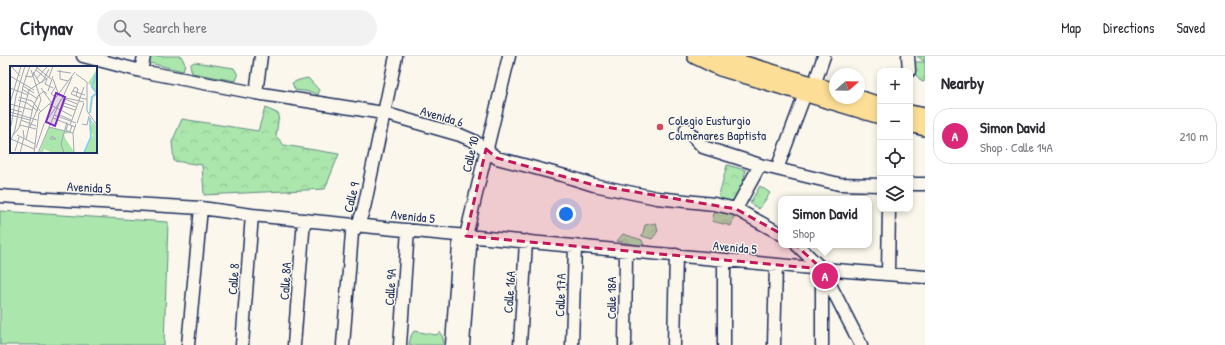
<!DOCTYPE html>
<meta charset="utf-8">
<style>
:root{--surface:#fff;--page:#f2f2f3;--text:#2b2b33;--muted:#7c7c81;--line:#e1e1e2;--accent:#db2777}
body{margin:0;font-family:"Patrick Hand",sans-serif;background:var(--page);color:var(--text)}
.controls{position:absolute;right:12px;top:12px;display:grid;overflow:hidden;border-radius:8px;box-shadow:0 2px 6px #0003}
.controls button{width:36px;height:36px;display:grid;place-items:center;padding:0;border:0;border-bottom:1px solid var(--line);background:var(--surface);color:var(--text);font:20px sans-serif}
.compass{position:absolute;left:829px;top:12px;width:36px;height:36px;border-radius:50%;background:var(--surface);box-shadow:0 2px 6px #0003;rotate:70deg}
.you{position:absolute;left:566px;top:158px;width:14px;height:14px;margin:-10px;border:3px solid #fff;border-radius:50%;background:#1a73e8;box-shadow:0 0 0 6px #1a73e833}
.badge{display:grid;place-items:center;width:26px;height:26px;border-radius:50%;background:var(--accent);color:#fff;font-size:13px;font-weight:700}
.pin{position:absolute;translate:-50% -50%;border:2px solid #fff;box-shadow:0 1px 4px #0006}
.popup{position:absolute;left:778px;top:140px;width:94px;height:52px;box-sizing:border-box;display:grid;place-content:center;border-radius:8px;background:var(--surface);filter:drop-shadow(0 1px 3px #0005);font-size:13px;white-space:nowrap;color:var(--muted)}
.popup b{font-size:15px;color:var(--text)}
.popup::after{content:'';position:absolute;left:50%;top:100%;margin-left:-8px;border:8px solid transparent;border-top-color:var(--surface)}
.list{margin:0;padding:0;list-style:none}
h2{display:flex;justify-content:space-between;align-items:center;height:52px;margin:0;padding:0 16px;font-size:17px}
h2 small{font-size:13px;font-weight:400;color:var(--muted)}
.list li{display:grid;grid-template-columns:26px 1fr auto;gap:12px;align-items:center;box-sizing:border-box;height:56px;margin:0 8px 8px;padding:0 8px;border:1px solid var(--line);border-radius:16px}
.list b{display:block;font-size:15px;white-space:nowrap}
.list p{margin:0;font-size:13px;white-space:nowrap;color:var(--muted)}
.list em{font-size:13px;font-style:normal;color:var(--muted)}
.icon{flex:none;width:22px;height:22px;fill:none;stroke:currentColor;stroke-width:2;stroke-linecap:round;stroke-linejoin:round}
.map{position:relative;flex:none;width:925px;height:289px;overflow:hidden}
header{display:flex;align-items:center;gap:24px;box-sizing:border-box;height:56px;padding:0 20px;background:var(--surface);border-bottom:1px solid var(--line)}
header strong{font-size:19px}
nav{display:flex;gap:22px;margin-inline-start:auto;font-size:14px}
.search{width:280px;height:36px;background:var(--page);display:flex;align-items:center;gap:10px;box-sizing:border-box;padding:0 14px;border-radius:22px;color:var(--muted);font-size:15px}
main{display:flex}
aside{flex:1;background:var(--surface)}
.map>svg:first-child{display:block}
.grass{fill:#abe6ac;stroke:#638a85}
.forest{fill:url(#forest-crowns);stroke:#638a85}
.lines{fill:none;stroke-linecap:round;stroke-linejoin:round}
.minor-casing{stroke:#1b2f5e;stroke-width:15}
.major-casing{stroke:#1b2f5e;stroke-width:18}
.minor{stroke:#fbf7ec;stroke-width:12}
.major{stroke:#fdde96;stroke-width:15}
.marked{fill:#c2185b;fill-opacity:0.2;stroke:#c2185b;stroke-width:3;stroke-dasharray:8 5;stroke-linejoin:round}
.poi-dot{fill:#d1495b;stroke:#fbf7ec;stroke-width:1.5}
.labels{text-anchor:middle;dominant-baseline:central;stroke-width:3;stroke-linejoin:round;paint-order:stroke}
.street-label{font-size:13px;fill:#1b2f5e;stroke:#fbf7ec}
.poi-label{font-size:13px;fill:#1b2f5e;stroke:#fbf7ec;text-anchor:start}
.inset-river{fill:none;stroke:#87d3e6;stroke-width:2}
.inset-road{fill:none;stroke:#a1a7b3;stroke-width:1}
.view{fill:#7b2cbf;fill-opacity:0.15;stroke:#7b2cbf;stroke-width:2}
.inset-edge{fill:none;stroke:#1b2f5e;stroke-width:2}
</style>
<header>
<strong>Citynav</strong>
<div class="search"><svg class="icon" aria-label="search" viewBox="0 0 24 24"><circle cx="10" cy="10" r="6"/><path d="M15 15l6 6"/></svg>Search here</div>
<nav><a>Map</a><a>Directions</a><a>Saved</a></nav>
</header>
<main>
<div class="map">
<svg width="925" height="289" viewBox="0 0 925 289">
<defs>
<pattern id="forest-crowns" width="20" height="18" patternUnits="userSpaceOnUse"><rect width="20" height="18" fill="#abe6ac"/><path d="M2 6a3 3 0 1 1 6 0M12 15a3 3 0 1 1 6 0" fill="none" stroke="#93c696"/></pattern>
</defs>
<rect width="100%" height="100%" fill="#fbf7ec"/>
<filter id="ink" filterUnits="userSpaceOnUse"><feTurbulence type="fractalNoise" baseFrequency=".025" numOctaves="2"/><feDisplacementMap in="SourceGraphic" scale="8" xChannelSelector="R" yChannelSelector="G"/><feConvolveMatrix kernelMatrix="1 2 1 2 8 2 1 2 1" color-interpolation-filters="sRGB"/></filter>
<g filter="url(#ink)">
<path class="grass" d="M146 0H181L185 8 183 15 145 6Z
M194 6 234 12 238 19 236 25 192 17 190 9Z
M308 22 319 34 318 39 311 36 295 34 292 27 299 24Z
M0 155 168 166 164 289H0Z
M414 275 436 279 440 276 443 282 444 289H409L411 280Z"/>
<path class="forest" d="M917 0H925V25L922 26 912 14 913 6H925Z
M265 52 279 58 276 80 284 89 339 98 325 133 204 139 202 109 174 105 172 86 182 63 258 75Z
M727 109 746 114 731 170 712 165Z
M760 130 770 137 759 153 750 147Z
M656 167 658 175 652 183 642 180 645 169Z
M623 178 642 184 644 190 617 185Z"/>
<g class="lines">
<defs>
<path id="minor" d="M83 0 141 15 256 37 383 57 460 79 474 85 497 102 565 120 594 129 657 142 714 148 736 153 781 178
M908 0 909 15
M141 15 144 0
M814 29 824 0
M256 37 261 0
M686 73 703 91 760 109 839 128 880 129
M777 113 805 38
M910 128H925
M0 140 201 152 252 159 466 180 822 213 925 221
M736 153 760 109
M797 189 822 213 861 289
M888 218 889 153
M188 289 201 152
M242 289 252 159
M294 289 304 164
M343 289 352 177 358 169 364 152 396 0
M400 289 408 174
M452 289 459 189 466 180 509 0
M463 289 470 191 466 180
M520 289 526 185
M572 289 575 190
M625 289 626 195
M674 289 676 199
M724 289V204
M774 289 776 209
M822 289V216"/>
<path id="major" d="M695 0 720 12 880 60
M718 0 835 35
M858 42 880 49
M910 57 925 60
M910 68 925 72"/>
</defs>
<use href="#minor" class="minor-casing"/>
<use href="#major" class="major-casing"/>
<use href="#minor" class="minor"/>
<use href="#major" class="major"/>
</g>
</g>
<path class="marked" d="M486 93 497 102 594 129 736 153 787 181 822 213 466 180Z"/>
<circle class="poi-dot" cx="660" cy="71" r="4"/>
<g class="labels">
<g class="street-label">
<text transform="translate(442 60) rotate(16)">Avenida 6</text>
<text transform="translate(470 98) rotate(-77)">Calle 10</text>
<text transform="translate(89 131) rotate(3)">Avenida 5</text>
<text transform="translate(351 141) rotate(-76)">Calle 9</text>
<text transform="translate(413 160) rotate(6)">Avenida 5</text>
<text transform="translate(735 191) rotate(5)">Avenida 5</text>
<text transform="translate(233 223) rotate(-86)">Calle 8</text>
<text transform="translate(285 225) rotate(-86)">Calle 8A</text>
<text transform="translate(390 231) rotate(-86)">Calle 9A</text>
<text transform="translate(509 236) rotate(-86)">Calle 16A</text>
<text transform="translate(560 239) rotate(-88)">Calle 17A</text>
<text transform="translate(611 242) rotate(-90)">Calle 18A</text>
</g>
<g class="poi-label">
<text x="668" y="64">Colegio Eusturgio<tspan x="668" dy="15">Colmenares Baptista</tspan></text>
</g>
</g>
<g transform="translate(10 10)">
<rect width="87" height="87" fill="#fbf7ec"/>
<path d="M80 53 87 60V86L75 87 83 69 79 62 82 58ZM39 61 61 67 54 68 55 72 65 87H43L34 83 33 87H29Z" fill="#abe6ac"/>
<path d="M87 3V25L78 17Z" fill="#abe6ac"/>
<path class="inset-river" d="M80 47 82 31 87 27 82 21 86 8M74 87 81 71 80 52"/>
<path class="inset-road" d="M1 0 10 10M25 0 41 13M26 4 37 13 35 18 43 22M50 4V13L58 15M47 5 61 7M23 6 30 18M66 8 77 16V45L87 59M0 10 24 24M15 10 22 11 28 0M26 13 38 0M43 13 48 27M32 17 39 3M13 20 24 27M0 22 18 29M31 22 41 36M12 23 28 33M38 25 43 10M63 25 75 29M66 30 68 23 65 21 61 28 66 30 74 33H77M9 31 22 35 31 46M46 31 41 28 46 20M56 32 74 36M55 33 67 38M8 34 17 37 28 45M0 37 11 0M54 37 66 41M0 38 22 44M39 38 62 50M53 40 65 44M0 43 12 46M0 46 27 54M0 49 20 54M44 49 66 57M50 49 61 54M43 52 65 61M48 52 56 32M11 54 26 60M67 57 74 37M58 58 56 64 60 66 62 59M72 58 77 59 79 50M10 59 26 63M60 59 74 21M1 60 6 30 15 0M20 61 31 34 21 4M39 61 63 67M3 69 9 62 19 24 39 11 43 0M7 69 25 78M1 73 24 83M46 73 42 70 40 73H46M16 74 23 41 28 30 34 25 37 28M0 76 5 64 13 20 20 0M26 82 34 58 52 33 62 11M5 85 9 71M64 86 63 67 66 58M10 87 14 71 13 64M24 87 29 47 44 34 65 6M28 87 51 33M54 87 51 78 57 56"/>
<path class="view" d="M46 27 55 31 45 60 36 56Z"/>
<rect width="87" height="87" class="inset-edge"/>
</g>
</svg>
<div class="controls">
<button>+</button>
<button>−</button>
<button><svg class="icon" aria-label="locate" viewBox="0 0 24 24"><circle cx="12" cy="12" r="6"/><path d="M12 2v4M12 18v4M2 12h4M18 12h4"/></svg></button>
<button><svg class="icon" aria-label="layers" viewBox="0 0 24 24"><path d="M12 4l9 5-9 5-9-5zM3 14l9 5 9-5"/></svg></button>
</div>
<svg class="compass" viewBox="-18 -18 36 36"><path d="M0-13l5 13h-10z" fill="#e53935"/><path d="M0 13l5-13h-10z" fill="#7c7c81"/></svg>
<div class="you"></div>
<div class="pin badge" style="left:825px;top:220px">A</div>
<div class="popup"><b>Simon David</b>Shop</div>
</div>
<aside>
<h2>Nearby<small></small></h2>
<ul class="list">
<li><span class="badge">A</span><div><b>Simon David</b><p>Shop · Calle 14A</p></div><em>210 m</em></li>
</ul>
</aside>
</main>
